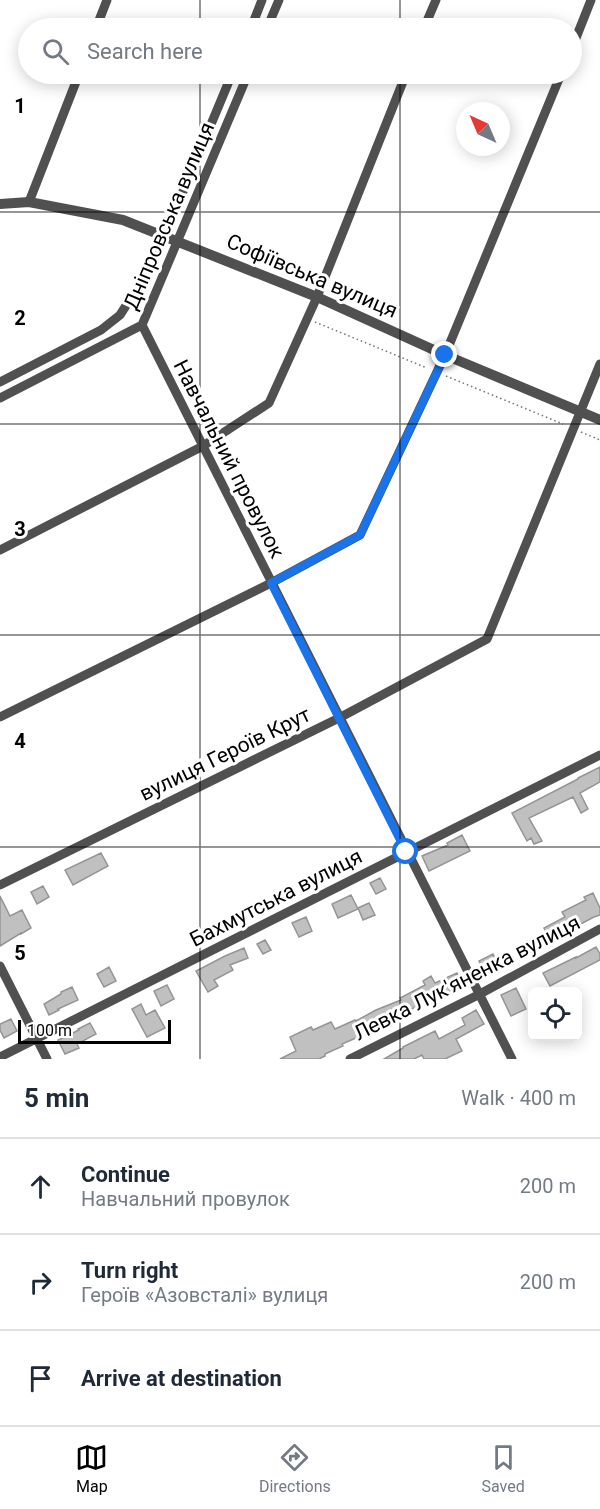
<!DOCTYPE html>
<meta charset="utf-8">
<style>
:root{--surface:#fff;--page:#f6f6f7;--text:#1f2937;--muted:#747a83;--line:#e0e1e3;--accent:#000}
body{margin:0;font-family:Roboto,sans-serif;background:var(--page);color:var(--text)}
.controls{position:absolute;right:18px;bottom:18px;display:grid;overflow:hidden;border-radius:9px;box-shadow:0 3px 15px #0003}
.controls button{width:54px;height:54px;display:grid;place-items:center;padding:0;border:0;border-bottom:2px solid var(--line);background:var(--surface);color:var(--text);font:30px sans-serif}
.compass{position:absolute;left:456px;top:102px;width:54px;height:54px;border-radius:50%;background:var(--surface);box-shadow:0 3px 15px #0003;rotate:316deg}
.scale{position:absolute;left:18px;bottom:15px;width:153px;box-sizing:border-box;padding-left:6px;border:3px solid #000;border-top:0;font-size:16px;line-height:21px;white-space:nowrap;color:#000;-webkit-text-stroke:4px #fff;paint-order:stroke}
.stop{position:absolute;width:18px;height:18px;margin:-14px;border:4px solid #1a73e8;border-radius:50%;background:#fff}
.stop.end{background:#1a73e8;border-color:#fff;box-shadow:0 2px 6px #0008}
.list{margin:0;padding:0;list-style:none}
h2{display:flex;justify-content:space-between;align-items:center;height:78px;margin:0;padding:0 24px;font-size:26px}
h2 small{font-size:20px;font-weight:400;color:var(--muted)}
.list li{display:grid;grid-template-columns:39px 1fr auto;gap:18px;align-items:center;box-sizing:border-box;height:96px;padding:0 24px;border-top:2px solid var(--line)}
.list b{display:block;font-size:22px;white-space:nowrap}
.list p{margin:0;font-size:20px;white-space:nowrap;color:var(--muted)}
.list em{font-size:20px;font-style:normal;color:var(--muted)}
.icon{flex:none;width:33px;height:33px;fill:none;stroke:currentColor;stroke-width:2;stroke-linecap:round;stroke-linejoin:round}
.map{position:relative;flex:none;width:600px;height:1059px;overflow:hidden}
.search{position:absolute;background:var(--surface);box-shadow:0 3px 15px #0003;left:18px;right:18px;top:18px;height:66px;display:flex;align-items:center;gap:15px;box-sizing:border-box;padding:0 21px;border-radius:33px;color:var(--muted);font-size:22px}
.sheet{height:366px;background:var(--surface)}
nav{display:flex;justify-content:space-around;align-items:center;box-sizing:border-box;height:84px;border-top:2px solid var(--line);background:var(--surface);font-size:16px;color:var(--muted)}
nav a{display:grid;justify-items:center;gap:3px}
nav .on{color:var(--accent)}
.map>svg:first-child{display:block}
.building{fill:#c0c0c0;stroke:#949494;stroke-width:1.5}
.lines{fill:none;stroke-linecap:round;stroke-linejoin:round}
.path{stroke:#727272;stroke-width:1.5;stroke-dasharray:1.5 3;stroke-linecap:butt}
.minor{stroke:#505050;stroke-width:9}
.tertiary{stroke:#505050;stroke-width:10}
.route{stroke:#1a73e8;stroke-width:8}
.grid{fill:none;stroke:#000;stroke-width:1.5;stroke-opacity:0.55}
.labels{text-anchor:middle;dominant-baseline:central;stroke-width:6;stroke-linejoin:round;paint-order:stroke}
.street-label{font-size:21px;fill:#000;stroke:#fff}
.grid-label{font-size:20px;text-anchor:middle;font-weight:bold;fill:#000;stroke:#fff;stroke-width:6;stroke-linejoin:round;paint-order:stroke}
</style>
<div class="map">
<svg width="600" height="1059" viewBox="0 0 600 1059">
<rect width="100%" height="100%" fill="#fff"/>
<path class="building" d="M600 767V782L580 793 588 809 581 813 573 797 529 818 542 841 534 844 531 838 527 841 512 813 578 779V778Z
M462 835 470 851 429 871 422 856 448 845 447 843Z
M101 853 108 866 73 885 65 870Z
M380 878 386 889 376 894 370 883Z
M43 886 49 897 37 904 31 892Z
M593 893 600 908V915L594 917 550 940 544 928 565 917 562 912 586 900 584 897Z
M351 895 358 909 338 918 332 904Z
M0 896 10 916 22 910 31 928 21 934V933L0 946Z
M369 903 375 915 363 920 358 908Z
M306 917 312 931 299 937 292 923Z
M265 940 271 950 263 954 257 944Z
M596 947 600 954V960L550 986 543 973 576 957V958Z
M244 948 248 958 230 965 233 970 214 980 218 986 208 992 196 971 225 956Z
M493 954 499 966 485 973 479 961Z
M109 967 116 981 104 987 97 974Z
M457 973 464 987 429 1004 428 1001 383 1023 384 1024 365 1034 342 1044 343 1046 325 1054V1056L319 1059H280L296 1051 290 1037 311 1027 313 1030 331 1022 335 1029 355 1020 356 1021 376 1010 401 1000 400 998 425 985 423 981 431 976 435 983Z
M167 985 174 999 161 1006 154 991Z
M72 987 78 1000 58 1009 59 1010 49 1015 44 1004 61 994V992Z
M516 988 526 1009 511 1016 501 995Z
M141 1004 146 1015 155 1010 165 1028 147 1037 132 1009Z
M476 1010 484 1024 456 1039 462 1051 445 1059H424L422 1055 414 1059H384L403 1048V1047L435 1031 439 1039 465 1025 462 1018Z
M11 1019 17 1031 4 1038 0 1030V1024Z
M90 1023 96 1034 77 1044 79 1048 65 1054 58 1040 79 1030 78 1029Z"/>
<g class="lines">
<path class="path" d="M315 322 427 368
M446 376 563 424
M581 432 600 440"/>
<path class="minor" d="M96 28 107 0
M251 28 262 0
M267 28 279 0
M424 28 436 0
M572 48 591 0
M29 202 79 74
M142 325 512 1059
M0 382 101 330 120 315 141 282 164 237 232 74
M0 398 142 325 248 74
M0 550 203 446 269 403 317 297 406 74
M0 717 271 583 360 535 445 355 561 74
M0 885 339 718 487 639 600 364
M0 966 47 1059
M0 1057 600 755
M350 1059 478 995 600 929"/>
<path class="tertiary" d="M0 204 29 202 123 220 317 297 445 355 600 420"/>
</g>
<g class="lines">
<path class="route" d="M406 852 271 583 360 535 445 355"/>
</g>
<path class="grid" d="M200 0V28M400 0V28M200 74V1059M400 74V1059M0 212H600M0 424H600M0 635H600M0 847H600"/>
<g class="labels">
<g class="street-label">
<text transform="translate(169 216) rotate(-67)">Дніпровська вулиця</text>
<text transform="translate(312 276) rotate(23)">Софіївська вулиця</text>
<text transform="translate(229 459) rotate(63)">Навчальний провулок</text>
<text transform="translate(225 754) rotate(-26)">вулиця Героїв Крут</text>
<text transform="translate(276 898) rotate(-27)">Бахмутська вулиця</text>
<text transform="translate(467 978) rotate(-27)">Левка Лук'яненка вулиця</text>
</g>
</g>
<g class="grid-label">
<text x="20" y="113">1</text>
<text x="20" y="325">2</text>
<text x="20" y="536">3</text>
<text x="20" y="748">4</text>
<text x="20" y="960">5</text>
</g>
</svg>
<div class="controls">
<button><svg class="icon" aria-label="locate" viewBox="0 0 24 24"><circle cx="12" cy="12" r="6"/><path d="M12 2v4M12 18v4M2 12h4M18 12h4"/></svg></button>
</div>
<svg class="compass" viewBox="-18 -18 36 36"><path d="M0-13l5 13h-10z" fill="#e53935"/><path d="M0 13l5-13h-10z" fill="#747a83"/></svg>
<div class="scale">100 m</div>
<div class="stop" style="left:406px;top:852px"></div>
<div class="stop end" style="left:445px;top:355px"></div>
<div class="search"><svg class="icon" aria-label="search" viewBox="0 0 24 24"><circle cx="10" cy="10" r="6"/><path d="M15 15l6 6"/></svg>Search here</div>
</div>
<section class="sheet">
<h2>5 min<small>Walk · 400 m</small></h2>
<ul class="list">
<li><svg class="icon" aria-label="ahead" viewBox="0 0 24 24"><path d="M12 20V5M6 11l6-6 6 6"/></svg><div><b>Continue</b><p>Навчальний провулок</p></div><em>200 m</em></li>
<li><svg class="icon" aria-label="right" viewBox="0 0 24 24"><path d="M7 20v-9h11M14 6l5 5-5 5"/></svg><div><b>Turn right</b><p>Героїв «Азовсталі» вулиця</p></div><em>200 m</em></li>
<li><svg class="icon" aria-label="arrive" viewBox="0 0 24 24"><path d="M6 21V4h12l-3 4 3 4H6"/></svg><div><b>Arrive at destination</b></div></li>
</ul>
</section>
<nav>
<a class="on"><svg class="icon" aria-label="map" viewBox="0 0 24 24"><path d="M3 6l6-2 6 2 6-2v14l-6 2-6-2-6 2zM9 4v14M15 6v14"/></svg>Map</a>
<a><svg class="icon" aria-label="directions" viewBox="0 0 24 24"><path d="M12 3l9 9-9 9-9-9zM9 14v-3h6M13 9l2 2-2 2"/></svg>Directions</a>
<a><svg class="icon" aria-label="saved" viewBox="0 0 24 24"><path d="M7 4h10v16l-5-4-5 4z"/></svg>Saved</a>
</nav>
